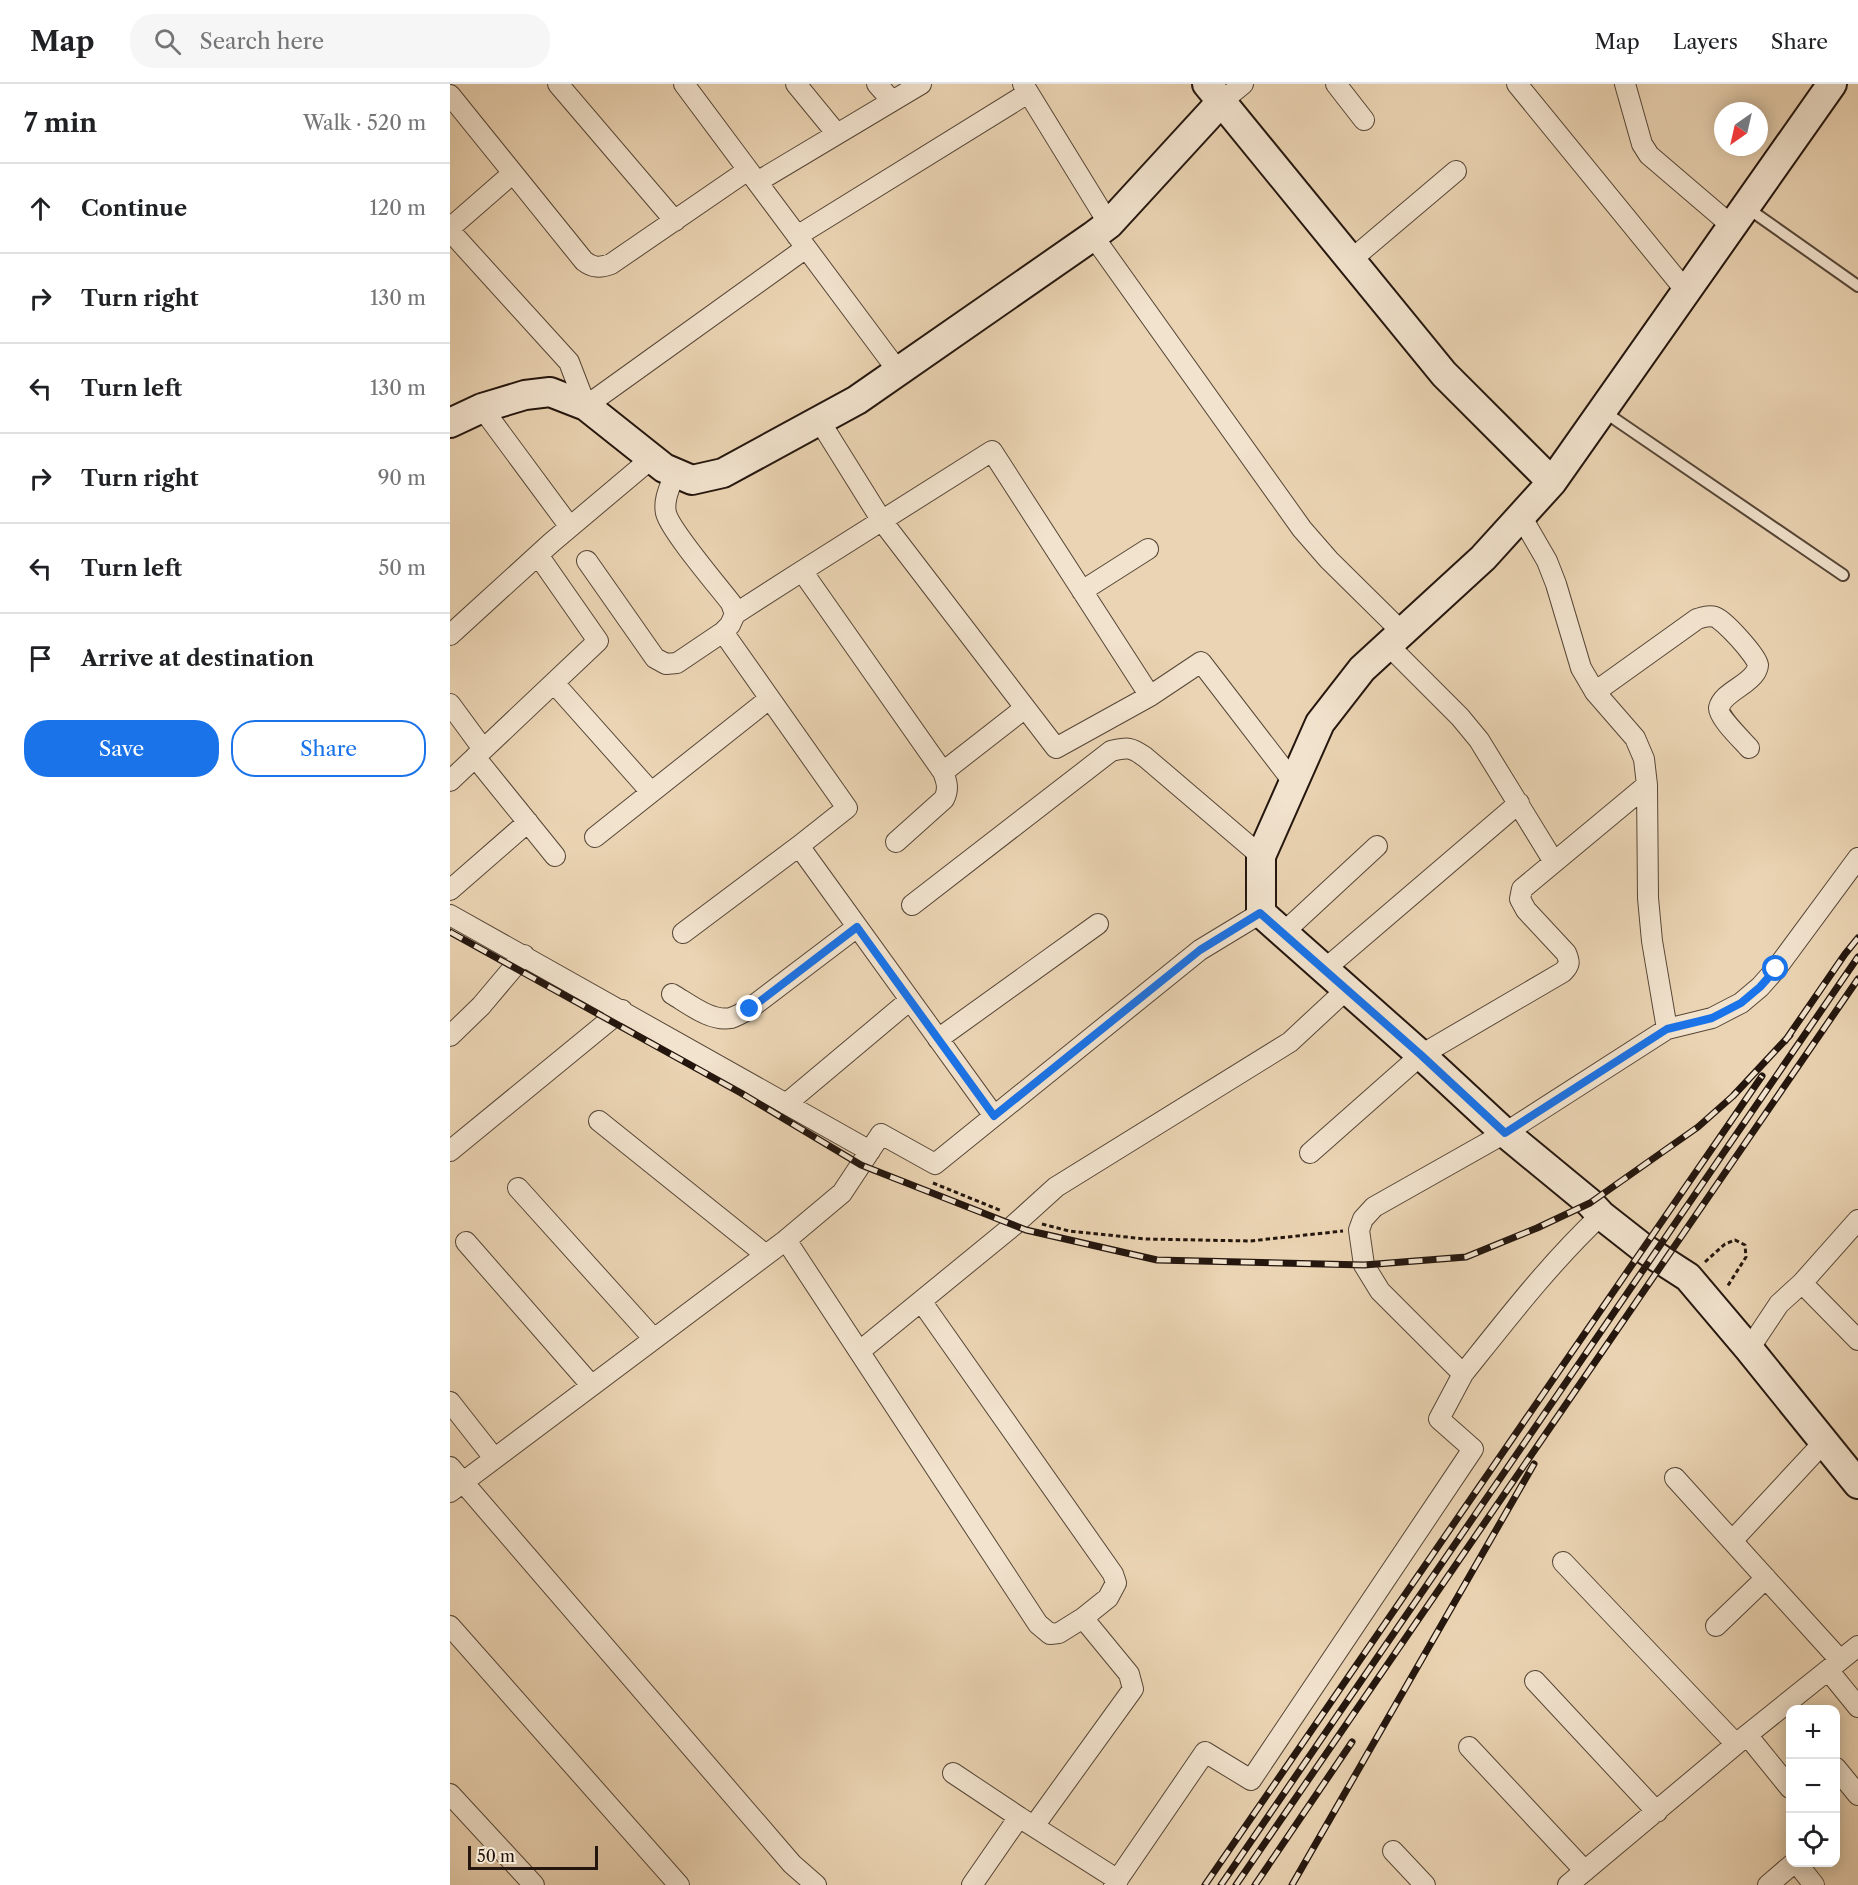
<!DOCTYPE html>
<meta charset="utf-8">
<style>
:root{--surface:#fff;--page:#f6f6f6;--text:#202124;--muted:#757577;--line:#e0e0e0;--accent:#1a73e8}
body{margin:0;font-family:"Libre Caslon Text",serif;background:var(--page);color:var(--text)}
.controls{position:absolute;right:18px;bottom:18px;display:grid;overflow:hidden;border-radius:12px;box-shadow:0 3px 15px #0003}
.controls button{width:54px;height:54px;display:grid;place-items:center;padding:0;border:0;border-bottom:2px solid var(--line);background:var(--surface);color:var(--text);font:30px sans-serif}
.compass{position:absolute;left:1264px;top:18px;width:54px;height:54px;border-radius:50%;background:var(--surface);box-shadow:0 3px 15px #0003;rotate:214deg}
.scale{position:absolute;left:18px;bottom:15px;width:130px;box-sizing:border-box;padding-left:6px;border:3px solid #24160e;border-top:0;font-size:16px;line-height:21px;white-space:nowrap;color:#24160e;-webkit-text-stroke:4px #f2e3ce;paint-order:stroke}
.stop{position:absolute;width:18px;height:18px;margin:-14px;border:4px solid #1a73e8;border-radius:50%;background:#fff}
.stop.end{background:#1a73e8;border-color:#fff;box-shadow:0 2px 6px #0008}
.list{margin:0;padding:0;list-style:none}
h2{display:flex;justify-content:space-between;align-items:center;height:78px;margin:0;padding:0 24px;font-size:26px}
h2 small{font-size:20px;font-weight:400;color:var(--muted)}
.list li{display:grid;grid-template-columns:39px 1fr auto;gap:18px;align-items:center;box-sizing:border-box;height:90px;padding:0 24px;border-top:2px solid var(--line)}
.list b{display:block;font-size:22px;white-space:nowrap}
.list em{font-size:20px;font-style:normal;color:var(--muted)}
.actions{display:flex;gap:12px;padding:18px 24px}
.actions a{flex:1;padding:14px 0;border:2px solid var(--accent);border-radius:24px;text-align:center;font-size:21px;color:var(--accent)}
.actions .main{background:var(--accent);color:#fff}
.icon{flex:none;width:33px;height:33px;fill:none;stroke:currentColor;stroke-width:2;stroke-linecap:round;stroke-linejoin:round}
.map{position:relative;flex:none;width:1408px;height:1801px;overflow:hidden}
header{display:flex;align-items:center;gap:36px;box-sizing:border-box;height:84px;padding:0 30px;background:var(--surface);border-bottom:2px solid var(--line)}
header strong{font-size:28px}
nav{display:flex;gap:33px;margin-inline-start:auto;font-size:21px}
.search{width:420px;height:54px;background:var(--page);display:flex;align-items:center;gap:15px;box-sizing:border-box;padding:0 21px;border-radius:24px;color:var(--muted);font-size:22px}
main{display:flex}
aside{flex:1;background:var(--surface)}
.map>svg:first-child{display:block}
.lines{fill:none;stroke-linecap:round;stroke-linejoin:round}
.lane-casing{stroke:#564637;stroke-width:14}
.street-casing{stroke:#564637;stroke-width:22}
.secondary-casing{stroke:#24160e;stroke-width:32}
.path{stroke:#24160e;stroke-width:3;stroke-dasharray:4.5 3;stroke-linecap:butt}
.lane{stroke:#f2e3ce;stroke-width:10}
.street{stroke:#f2e3ce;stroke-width:20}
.secondary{stroke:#f2e3ce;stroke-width:28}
.rail-casing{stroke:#24160e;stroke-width:7}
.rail{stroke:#f2e3ce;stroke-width:4.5;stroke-dasharray:14;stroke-linecap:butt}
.route{stroke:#1a73e8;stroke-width:8}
</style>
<header>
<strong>Map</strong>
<div class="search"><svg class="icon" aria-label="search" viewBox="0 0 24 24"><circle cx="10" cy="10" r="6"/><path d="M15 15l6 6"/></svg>Search here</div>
<nav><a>Map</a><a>Layers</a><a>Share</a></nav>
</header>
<main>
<aside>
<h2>7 min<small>Walk · 520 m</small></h2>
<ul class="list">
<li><svg class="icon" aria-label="ahead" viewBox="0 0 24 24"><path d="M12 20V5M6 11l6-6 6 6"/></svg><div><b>Continue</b></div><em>120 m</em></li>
<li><svg class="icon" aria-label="right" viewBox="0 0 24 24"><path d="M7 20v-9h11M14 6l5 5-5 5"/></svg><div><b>Turn right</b></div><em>130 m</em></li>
<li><svg class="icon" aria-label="left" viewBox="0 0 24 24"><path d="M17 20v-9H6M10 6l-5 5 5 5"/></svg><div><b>Turn left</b></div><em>130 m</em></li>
<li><svg class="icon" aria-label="right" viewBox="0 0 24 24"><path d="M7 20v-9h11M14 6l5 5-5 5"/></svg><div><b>Turn right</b></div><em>90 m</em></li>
<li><svg class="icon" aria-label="left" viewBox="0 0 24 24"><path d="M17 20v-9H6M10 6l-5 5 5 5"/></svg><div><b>Turn left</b></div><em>50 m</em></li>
<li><svg class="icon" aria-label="arrive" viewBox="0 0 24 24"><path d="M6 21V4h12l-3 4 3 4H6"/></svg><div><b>Arrive at destination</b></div></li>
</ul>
<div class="actions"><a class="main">Save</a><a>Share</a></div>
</aside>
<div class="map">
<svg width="1408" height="1801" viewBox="0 0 1408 1801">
<rect width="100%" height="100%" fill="#ebd4b3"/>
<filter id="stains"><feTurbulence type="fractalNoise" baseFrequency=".00333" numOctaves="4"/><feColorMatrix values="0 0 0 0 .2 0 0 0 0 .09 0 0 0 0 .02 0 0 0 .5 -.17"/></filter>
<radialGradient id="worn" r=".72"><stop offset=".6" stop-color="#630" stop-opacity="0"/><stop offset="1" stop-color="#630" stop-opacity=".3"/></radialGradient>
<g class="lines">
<defs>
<path id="lane" d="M1296 123 1408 202
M1153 327 1393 491"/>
<path id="street" d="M108 0 225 137
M234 0 448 287
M346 0 387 50
M427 0 442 17
M573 0 659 140
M886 0 914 36
M1067 0 1236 207
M1175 0 1192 60 1199 71 1282 142
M0 11 134 177C143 184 150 184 161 180L298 86
M771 18 793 0
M307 98 471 0
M0 144 63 89
M0 147 119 278 136 322 356 164
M347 152 578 9
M643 152 852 445 879 476 952 548
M901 176 1006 87
M32 324 120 443
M369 336 432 437 606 664 700 612
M1071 432 1097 477 1106 500 1131 584 1145 608 1185 654 1194 675 1197 701 1198 814 1202 857 1217 945
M137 477 205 574 216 580 227 579 273 548 280 541 285 530 281 519C268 502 220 446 216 429 213 415 221 401 225 389
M632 507 698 465
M285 530 352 487
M273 548 397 724 349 762 544 1032
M0 551 101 459 202 374
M938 561 1010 633 1029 656 1104 778
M104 599 201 708
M1145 608 1247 535C1253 533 1259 531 1265 533 1273 535 1307 572 1308 581 1308 583 1306 588 1305 589 1297 602 1272 609 1269 624 1268 633 1293 657 1299 664
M0 620 33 665
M575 624 493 688 352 487 542 367 700 612 751 578 844 699
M25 673 105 772
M0 697 148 557 88 471
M145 753 319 615
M446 758 494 715C499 705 497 698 493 688
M0 806 78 738
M462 821 661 667C678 663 681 663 695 673L811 772
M0 831 420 1067
M233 849 349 762
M833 849 927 762
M875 885 1069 719
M222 910C239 920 261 938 281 934 287 932 294 928 299 925L407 843
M0 952 31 922 74 871
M488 955 648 840
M336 1020 460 916
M149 1037 316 1171
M0 1067 172 926
M860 1069 971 971 1113 888C1120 881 1120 878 1116 869L1076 826 1070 815 1072 805 1197 701
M68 1104 204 1255
M336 1156 588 1540 600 1550 609 1549 633 1534
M16 1158 141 1301
M1352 1199 1408 1256
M471 1217 663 1490 666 1499 658 1514 633 1534 679 1590 683 1605 584 1742
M1299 1265 1329 1220 1352 1199 1408 1136
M410 1267 564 1141 606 1103 840 958 897 905
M1013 1290C1057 1235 1100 1179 1151 1131
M0 1318 44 1374
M0 1383 342 1780 366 1801
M1225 1394 1390 1576
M0 1408 336 1156 392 1109 431 1050 485 1080 750 866 811 829
M1282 1457 1374 1358
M1113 1478 1286 1660
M0 1542 229 1801
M1266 1542 1316 1494
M1378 1586 1408 1623
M1085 1597 1207 1728
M1297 1651 1408 1562
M1019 1663 1135 1787
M1386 1684 1408 1711
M503 1689 569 1733
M0 1710 84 1801
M943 1767 975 1801
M1346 1778 1364 1801
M522 1801 569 1733 668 1796
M664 1801 755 1668 801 1696 1023 1365 989 1335 1013 1290 930 1207 914 1181 909 1146 913 1135 924 1123 1055 1049 1217 945 1262 934 1291 919 1310 903 1326 885 1408 774
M1118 1801 1297 1651 1340 1704
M1318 1801 1345 1778"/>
<path id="secondary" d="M757 0 994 290 1102 398
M1382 0 1102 398 1033 474 912 585 870 639 811 772V829L971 971 1055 1049 1140 1119 1151 1131 1193 1164 1238 1193 1299 1265 1408 1400
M0 339 32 324 75 311 100 308 136 322 214 384 242 396 273 389 407 316 643 152 659 140 771 18"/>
</defs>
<use href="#lane" class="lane-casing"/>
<use href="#street" class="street-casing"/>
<use href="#secondary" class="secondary-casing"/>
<path class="path" d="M483 1099 552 1127
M592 1140 619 1147 696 1155 800 1157 893 1147
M1255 1178 1275 1160 1285 1156 1295 1161 1296 1173 1277 1203"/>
<use href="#lane" class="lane"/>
<use href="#street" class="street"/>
<use href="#secondary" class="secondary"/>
<defs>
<path id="rail" d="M0 848 291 1009 411 1081 576 1146 707 1176 914 1181 1016 1173 1087 1144 1140 1119 1248 1043 1283 1012 1340 951
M1335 957 1395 870 1408 854
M755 1801 1312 992
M771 1801 1408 873
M786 1801 1408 895
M805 1801 902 1658
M842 1801 1084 1380"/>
</defs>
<use href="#rail" class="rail-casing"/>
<use href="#rail" class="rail"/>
</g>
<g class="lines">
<path class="route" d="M300 925 407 843 544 1032 750 866 810 829 971 971 1055 1049 1217 945 1262 934 1291 919 1310 903 1326 885"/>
</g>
<rect width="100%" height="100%" filter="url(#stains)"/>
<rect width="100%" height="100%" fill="url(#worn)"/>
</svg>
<div class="controls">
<button>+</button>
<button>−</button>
<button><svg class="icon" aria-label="locate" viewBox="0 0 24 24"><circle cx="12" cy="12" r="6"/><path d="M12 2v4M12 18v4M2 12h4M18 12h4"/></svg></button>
</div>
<svg class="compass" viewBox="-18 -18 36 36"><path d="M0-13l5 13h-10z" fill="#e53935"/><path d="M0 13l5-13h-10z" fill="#757577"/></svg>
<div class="scale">50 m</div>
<div class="stop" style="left:1326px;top:885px"></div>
<div class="stop end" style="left:300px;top:925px"></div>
</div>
</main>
